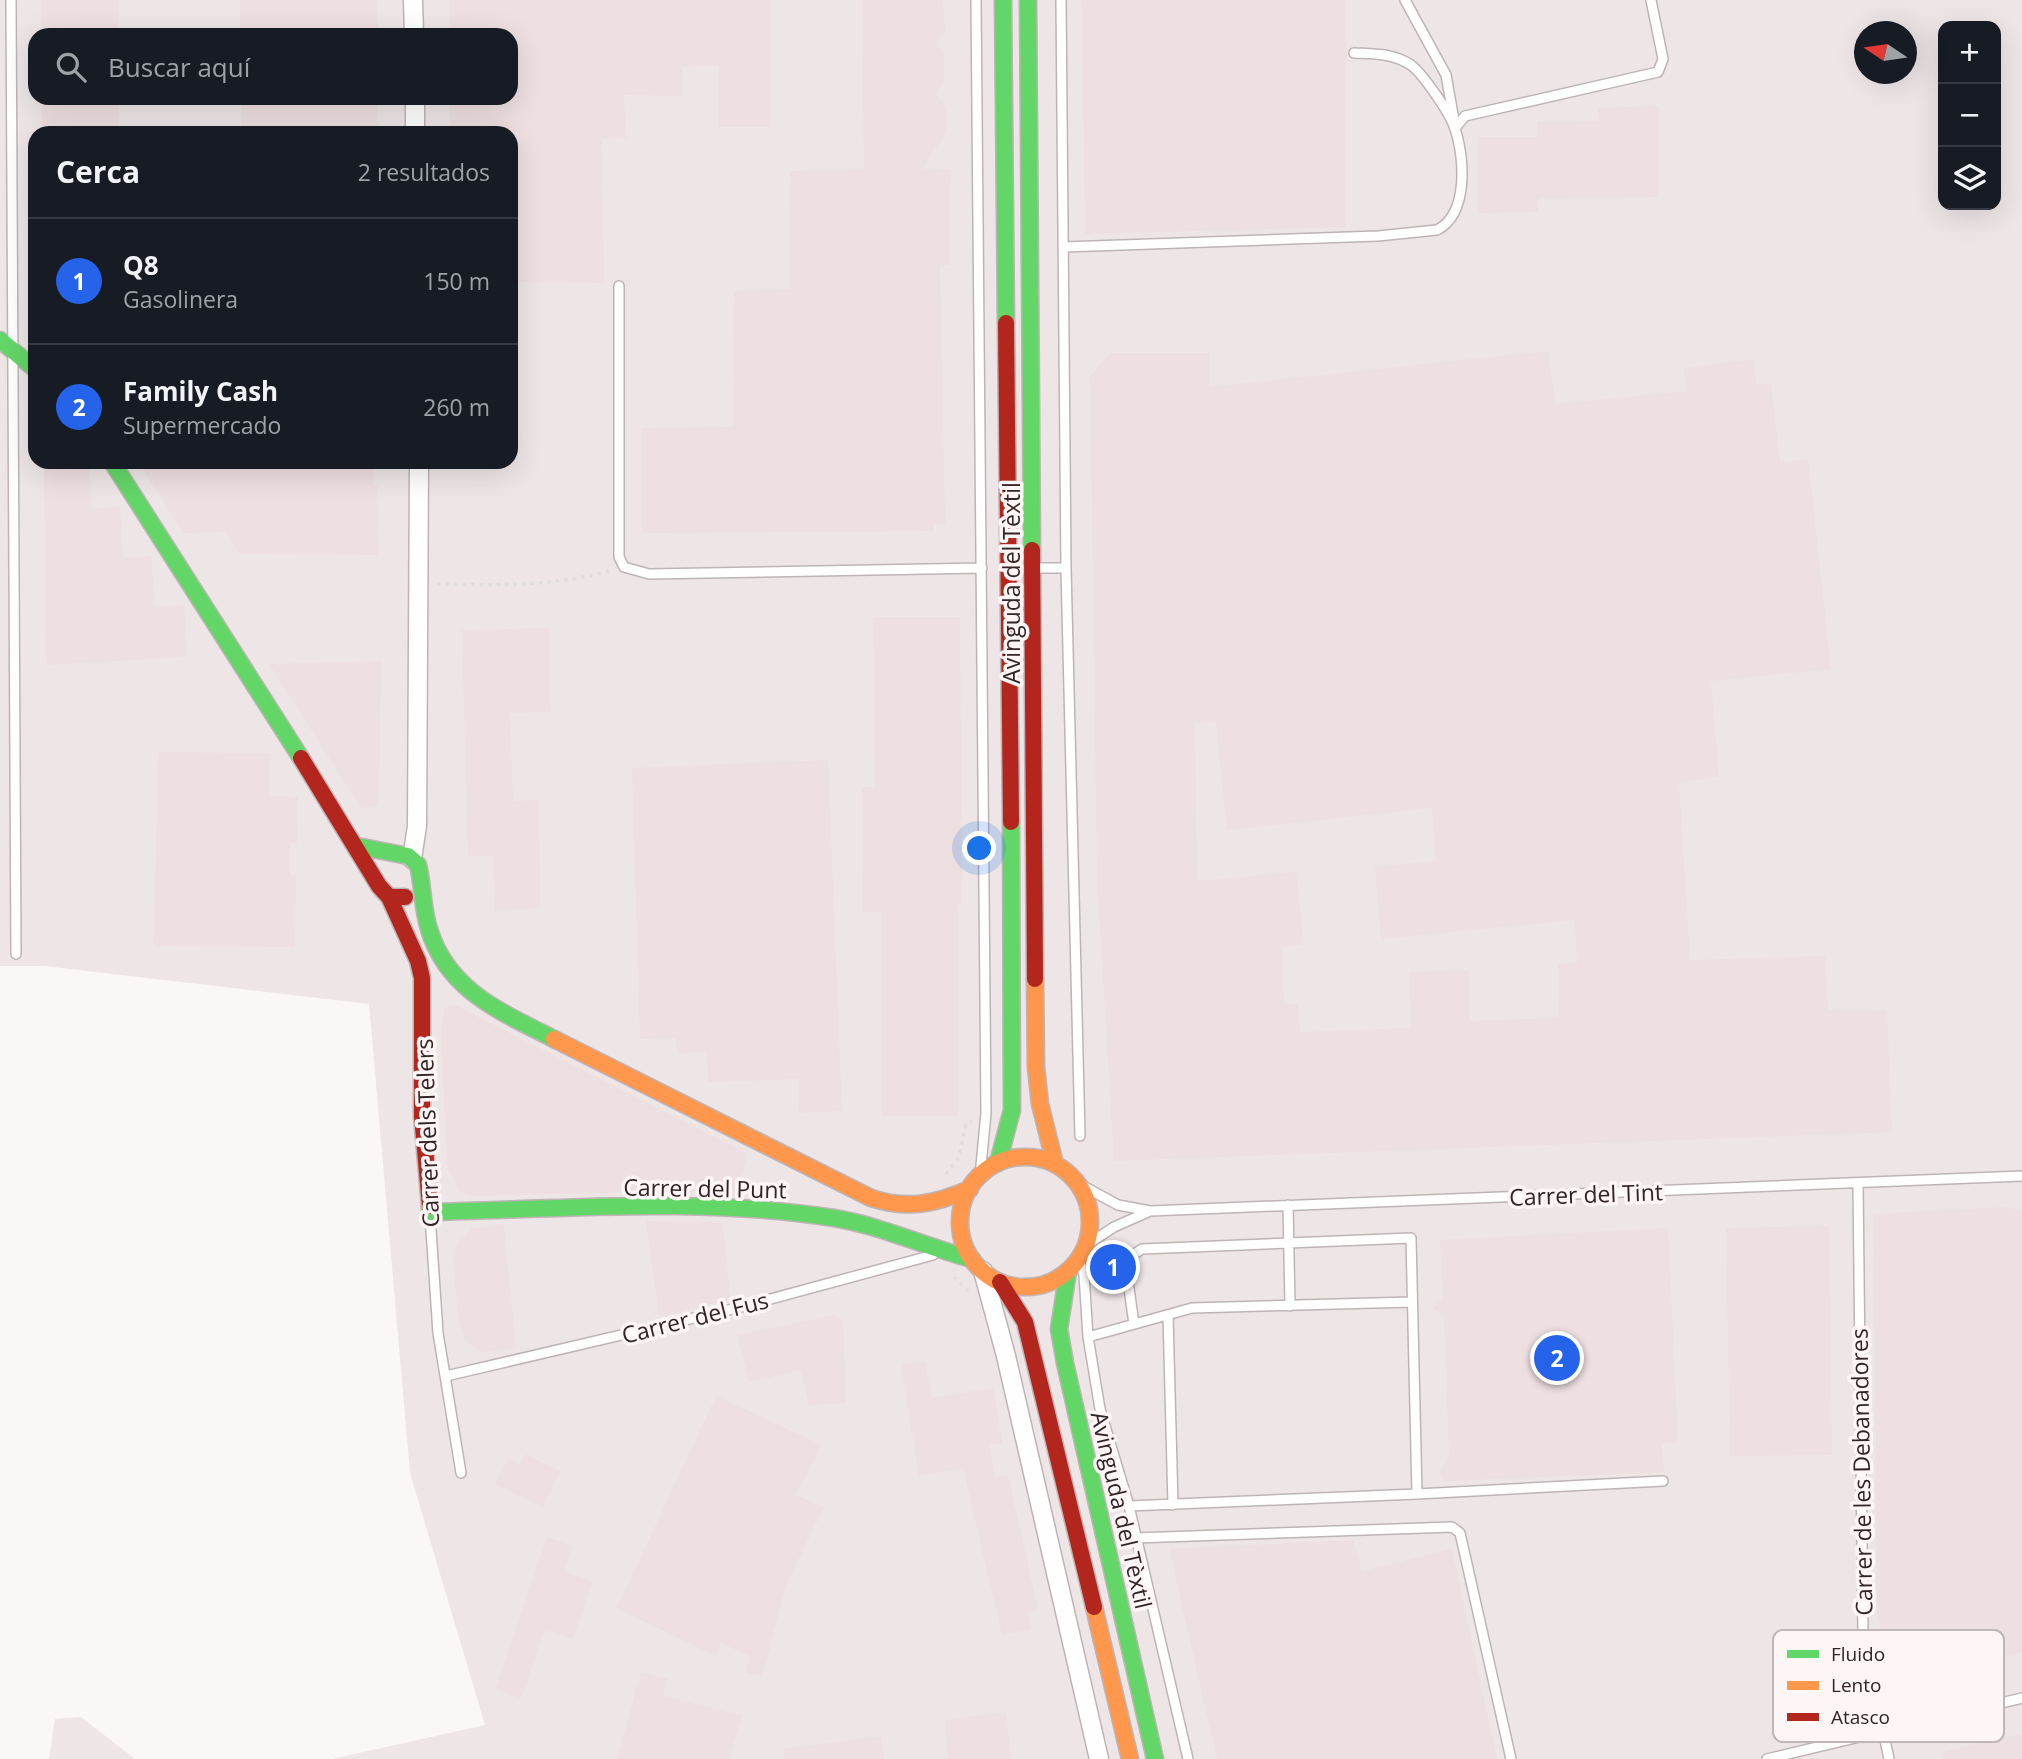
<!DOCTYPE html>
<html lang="es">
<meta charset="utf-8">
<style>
:root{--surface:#171b24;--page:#242831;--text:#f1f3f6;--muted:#9ea1a6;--line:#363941;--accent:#2563eb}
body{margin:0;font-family:"Open Sans",sans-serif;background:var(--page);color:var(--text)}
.controls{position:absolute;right:21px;top:21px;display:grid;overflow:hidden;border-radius:14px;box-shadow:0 7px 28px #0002}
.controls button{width:63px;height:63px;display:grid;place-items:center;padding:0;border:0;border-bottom:2px solid var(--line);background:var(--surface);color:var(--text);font:35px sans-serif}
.compass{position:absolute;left:1854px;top:21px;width:63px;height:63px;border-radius:50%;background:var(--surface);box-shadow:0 7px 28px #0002;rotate:283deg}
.you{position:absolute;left:980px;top:849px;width:24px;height:24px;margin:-18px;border:5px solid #fff;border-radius:50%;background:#1a73e8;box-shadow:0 0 0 10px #1a73e833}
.badge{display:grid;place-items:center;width:46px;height:46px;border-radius:50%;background:var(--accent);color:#fff;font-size:23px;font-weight:700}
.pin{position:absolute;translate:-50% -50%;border:4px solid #fff;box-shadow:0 2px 7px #0006}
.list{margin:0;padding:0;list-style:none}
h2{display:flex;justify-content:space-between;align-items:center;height:91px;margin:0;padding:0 28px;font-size:30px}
h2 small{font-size:23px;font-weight:400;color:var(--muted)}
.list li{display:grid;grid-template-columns:46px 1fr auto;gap:21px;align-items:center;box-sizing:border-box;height:126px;padding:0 28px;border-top:2px solid var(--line)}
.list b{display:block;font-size:26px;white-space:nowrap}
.list p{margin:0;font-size:23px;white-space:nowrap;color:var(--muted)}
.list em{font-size:23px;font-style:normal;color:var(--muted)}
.icon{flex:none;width:38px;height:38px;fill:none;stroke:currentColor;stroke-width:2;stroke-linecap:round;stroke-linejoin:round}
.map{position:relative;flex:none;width:2022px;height:1759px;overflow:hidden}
.search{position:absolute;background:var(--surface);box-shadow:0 7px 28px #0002;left:28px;top:28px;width:490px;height:77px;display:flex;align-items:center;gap:18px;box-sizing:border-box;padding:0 24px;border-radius:21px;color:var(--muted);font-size:26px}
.panel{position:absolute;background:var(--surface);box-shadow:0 7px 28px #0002;left:28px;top:126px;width:490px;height:343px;border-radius:21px}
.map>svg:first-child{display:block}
.built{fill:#eee6e6;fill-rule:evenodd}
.building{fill:#eedfe0;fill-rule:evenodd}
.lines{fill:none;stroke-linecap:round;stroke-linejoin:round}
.lane-casing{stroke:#beb4b5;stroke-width:12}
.street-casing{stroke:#beb4b5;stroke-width:21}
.fast-casing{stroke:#beb4b5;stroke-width:19}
.slow-casing{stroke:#beb4b5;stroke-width:19}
.jam-casing{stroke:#beb4b5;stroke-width:19}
.path{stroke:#dedddd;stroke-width:3.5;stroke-dasharray:3.5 5;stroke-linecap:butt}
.lane{stroke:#fffefe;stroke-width:9}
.street{stroke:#fffefe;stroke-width:18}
.fast{stroke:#63d668;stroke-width:16}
.slow{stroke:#ff974d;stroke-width:16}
.jam{stroke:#b3261e;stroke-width:16}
.labels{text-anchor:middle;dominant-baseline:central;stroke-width:7;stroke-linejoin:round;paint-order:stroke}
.street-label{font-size:23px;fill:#332425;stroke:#fef5f6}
.key{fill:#fef5f6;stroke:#c1b6b7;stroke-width:2}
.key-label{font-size:19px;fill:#332425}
</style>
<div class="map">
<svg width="2022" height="1759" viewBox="0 0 2022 1759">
<rect width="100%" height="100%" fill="#fcf7f7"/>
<path class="built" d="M0 0H2022V1759H332L485 1725 410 1473 369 1004 44 966H0ZM1943 26H1996V205H1943ZM1864 32H1906V74H1864ZM35 35H511V98H35ZM35 133H511V462H35Z
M81 1717 135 1759H49L55 1719Z"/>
<path class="building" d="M41 0H118V35H42Z
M240 0H378V35H240Z
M449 0H771V127H719V65L682 67 683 96 624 95 626 138 602 139 604 283 511 282V133H450V98H511V35H449Z
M862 0H943L945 31 936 43 944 55V83L936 94 947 108V132L921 170 950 169 949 265H940L945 524 934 525V531L642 533V428L733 427 734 291 789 289 790 171 864 170Z
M1082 0H1346V227L1085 234Z
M42 98H119V133H42Z
M241 98H378V127L241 130Z
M1659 106V197L1538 198V212L1477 213V137H1537V122L1598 121V108Z
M1548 351 1555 404 1686 391 1684 368 1754 359 1756 385 1771 383 1780 463 1808 459 1831 669 1711 681 1719 777 1679 782 1690 960 1825 956 1828 1010 1887 1011 1892 1132 1114 1161 1097 877 1090 376 1110 353H1209V387ZM1216 722 1227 830 1432 808 1436 861 1375 867 1381 939 1575 920 1577 963 1558 964 1559 1018 1470 1021 1469 970 1409 972 1411 1028 1300 1032 1298 1004H1284L1282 947 1304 945 1296 872 1197 881 1195 723Z
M44 462H89L92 509 120 507 123 558 151 556 155 607 184 605 187 657 46 665Z
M138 462H373V486H378L379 555 240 554 225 532 183 533Z
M874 617H960L962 905H958V1116H881V912H863L862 787H875Z
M549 628 550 712 510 713 513 801 539 800 540 908 495 910 493 856H468L462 630Z
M381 661 379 799 375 806 361 808 269 664Z
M158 752 269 753V796L298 797 297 843H290V875H296L295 947 154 946Z
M828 760 842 1111 799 1113 798 1079 708 1082 707 1052 677 1053 676 1038 640 1039 632 768Z
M453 1004 748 1154 736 1193 632 1192 469 1196 461 1192 447 1169 441 1029 445 1008Z
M2007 1207 2022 1211V1652L1892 1681 1877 1610 1873 1214Z
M646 1221 722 1222 731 1300 659 1316Z
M504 1225 516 1348 481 1352 465 1340 459 1322 453 1264 457 1245 471 1229Z
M1829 1226 1832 1455 1730 1456 1726 1228Z
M1668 1228 1678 1442 1662 1444 1664 1472 1445 1481 1439 1473 1449 1458 1444 1317 1433 1308 1443 1298 1440 1240Z
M835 1315 843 1320 846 1403 809 1405 800 1370 749 1382 737 1335Z
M925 1361 932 1398 993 1388 1002 1443 990 1445 995 1478 1008 1475 1038 1609 1028 1612 1031 1629 1002 1635 963 1468 919 1476 901 1365Z
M716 1396 822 1445 795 1495 824 1507 787 1583 762 1676 746 1673 750 1656 721 1643 715 1656 617 1608Z
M525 1454 560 1471 543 1507 495 1484 508 1459 520 1465Z
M547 1537 573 1546 564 1572 593 1581 573 1639 545 1629 521 1698 495 1689Z
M1353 1540 1362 1571 1452 1549 1497 1759H1217L1169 1549Z
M641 1672 668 1679 663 1696 742 1716 730 1759H617Z
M1006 1712 1011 1759H948L945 1720Z
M2022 1734V1759H1944L1943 1752Z
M881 1736 884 1759H784L783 1749Z"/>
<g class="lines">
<defs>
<path id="lane" d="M11 0 16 954
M976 0 986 1113 980 1176
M1061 0 1066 568 1080 1136
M1405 0 1446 75 1454 120
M1455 128 1465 116 1658 72 1663 59 1651 0
M1064 247 1378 236 1437 230C1469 214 1465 156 1454 126 1449 112 1423 74 1411 65 1393 53 1374 54 1354 53
M619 286V557L624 567 649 574 982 568
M1035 568H1066
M1076 1182 1118 1205 1150 1211 2022 1176
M1858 1183 1863 1635 1889 1759
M1288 1205 1290 1306
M430 1215 438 1333 461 1473
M1085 1246 1114 1227 1148 1212
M1079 1259 1084 1275 1088 1337 1100 1409 1129 1506 1188 1759
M1168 1315 1173 1505
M1088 1337 1192 1308 1412 1302
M446 1376 741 1307 933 1255
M1417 1494 1663 1481
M1129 1506 1417 1494 1411 1238 1142 1249 1125 1260 1134 1324
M1135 1538 1452 1527 1460 1533 1511 1759
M1767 1759 2022 1698"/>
<path id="street" d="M413 0 414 35
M415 98V133
M412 859 417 826 419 462
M983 1271 1006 1356 1099 1759"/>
<path id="fast" d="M1003 0 1006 323
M1028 0 1032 550
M0 340 35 369
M112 462 301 758
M357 846 408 856 418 865C423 885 422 907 429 929 447 990 501 1012 554 1039
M998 1163 1012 1110 1011 822
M430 1206V1212C564 1209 701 1197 834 1218 882 1226 926 1247 972 1259
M1068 1271 1059 1329 1065 1363 1155 1759"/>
<path id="slow" d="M1035 979 1036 1067 1040 1104 1055 1164
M554 1039 871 1198C908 1210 935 1204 970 1189
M960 1222a65 65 0 1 1 130 0a65 65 0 1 1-130 0Z
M1094 1607 1130 1759"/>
<path id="jam" d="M1006 323 1011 822
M1032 550 1035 979
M301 758 379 886 389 897H405
M389 897 418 961 422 978V1116L430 1206
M1000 1282 1025 1322 1094 1607"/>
</defs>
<use href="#lane" class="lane-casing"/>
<use href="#street" class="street-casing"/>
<use href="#fast" class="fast-casing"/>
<use href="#slow" class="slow-casing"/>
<use href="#jam" class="jam-casing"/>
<path class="path" d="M437 584C500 585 547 587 609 571
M946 1174 958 1159 966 1125 972 1121
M954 1277 968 1291"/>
<use href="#lane" class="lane"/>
<use href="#street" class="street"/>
<use href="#fast" class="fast"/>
<use href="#slow" class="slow"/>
<use href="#jam" class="jam"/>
</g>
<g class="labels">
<g class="street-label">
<text transform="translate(1011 583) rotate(-90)">Avinguda del Tèxtil</text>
<text transform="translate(427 1133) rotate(-92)">Carrer dels Telers</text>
<text transform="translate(705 1188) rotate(1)">Carrer del Punt</text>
<text transform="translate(1586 1194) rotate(-2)">Carrer del Tint</text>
<text transform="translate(695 1317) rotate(-14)">Carrer del Fus</text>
<text transform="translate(1861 1472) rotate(-91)">Carrer de les Debanadores</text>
<text transform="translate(1122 1510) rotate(77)">Avinguda del Tèxtil</text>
</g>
</g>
<rect x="1773" y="1630" width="231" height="112" rx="10" class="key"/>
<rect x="1787" y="1650" width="32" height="8" fill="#63d668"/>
<rect x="1787" y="1681" width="32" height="9" fill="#ff974d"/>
<rect x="1787" y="1713" width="32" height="8" fill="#b3261e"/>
<g class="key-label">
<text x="1831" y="1661">Fluido</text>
<text x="1831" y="1692">Lento</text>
<text x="1831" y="1724">Atasco</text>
</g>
</svg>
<div class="controls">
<button>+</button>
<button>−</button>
<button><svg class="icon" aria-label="layers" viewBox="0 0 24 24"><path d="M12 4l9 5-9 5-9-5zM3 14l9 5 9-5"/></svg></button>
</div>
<svg class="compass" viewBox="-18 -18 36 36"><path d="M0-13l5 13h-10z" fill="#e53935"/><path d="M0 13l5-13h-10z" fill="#9ea1a6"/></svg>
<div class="you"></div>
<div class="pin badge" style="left:1113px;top:1267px">1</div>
<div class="pin badge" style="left:1557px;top:1358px">2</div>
<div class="search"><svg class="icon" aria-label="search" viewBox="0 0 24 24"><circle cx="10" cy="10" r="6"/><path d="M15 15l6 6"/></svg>Buscar aquí</div>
<section class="panel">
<h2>Cerca<small>2 resultados</small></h2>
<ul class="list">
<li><span class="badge">1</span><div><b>Q8</b><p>Gasolinera</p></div><em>150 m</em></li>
<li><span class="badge">2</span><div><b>Family Cash</b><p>Supermercado</p></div><em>260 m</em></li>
</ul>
</section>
</div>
